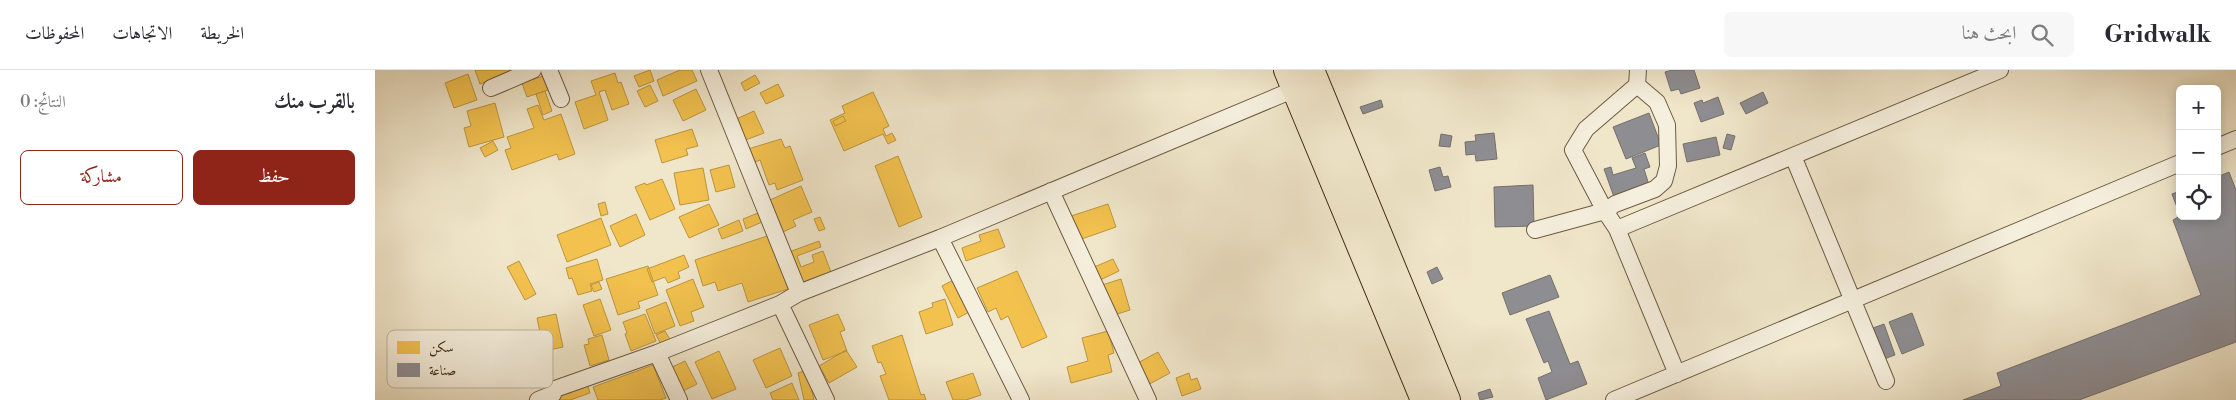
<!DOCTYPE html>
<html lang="ar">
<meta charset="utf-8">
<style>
:root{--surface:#fff;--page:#f7f7f7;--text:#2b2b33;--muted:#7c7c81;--line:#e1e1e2;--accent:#8f2418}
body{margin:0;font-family:"Libre Bodoni",Amiri,serif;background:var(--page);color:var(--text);direction:rtl}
.controls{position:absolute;right:15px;top:15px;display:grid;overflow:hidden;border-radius:8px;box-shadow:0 2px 12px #0003}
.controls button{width:45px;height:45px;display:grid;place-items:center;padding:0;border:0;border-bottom:1px solid var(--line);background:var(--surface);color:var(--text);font:25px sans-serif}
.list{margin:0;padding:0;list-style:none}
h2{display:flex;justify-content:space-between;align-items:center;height:65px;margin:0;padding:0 20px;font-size:21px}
h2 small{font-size:16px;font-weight:400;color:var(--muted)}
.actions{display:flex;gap:10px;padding:15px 20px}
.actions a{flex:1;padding:11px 0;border:1px solid var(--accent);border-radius:8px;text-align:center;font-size:18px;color:var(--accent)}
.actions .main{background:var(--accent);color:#fff}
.icon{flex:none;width:28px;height:28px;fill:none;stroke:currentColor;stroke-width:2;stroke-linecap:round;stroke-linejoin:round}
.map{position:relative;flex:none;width:1861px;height:330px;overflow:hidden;direction:ltr}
header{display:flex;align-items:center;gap:30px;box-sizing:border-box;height:70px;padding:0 25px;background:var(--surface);border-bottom:1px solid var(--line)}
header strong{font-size:24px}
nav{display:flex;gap:28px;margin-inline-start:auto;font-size:18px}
.search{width:350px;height:45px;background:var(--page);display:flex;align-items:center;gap:12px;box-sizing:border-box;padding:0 18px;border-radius:8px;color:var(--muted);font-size:19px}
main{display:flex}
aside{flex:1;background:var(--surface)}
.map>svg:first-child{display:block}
.homes{fill:#f2c14e;stroke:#bd953d}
.industry{fill:#8d8d92;stroke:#76706c}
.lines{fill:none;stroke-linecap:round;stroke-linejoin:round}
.minor-casing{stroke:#6e5b42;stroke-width:18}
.trunk-casing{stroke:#422d15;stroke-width:28}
.minor{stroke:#f5efdd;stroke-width:16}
.trunk{stroke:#f0e6ca;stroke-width:26}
.key{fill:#f5efdd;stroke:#bfb5a1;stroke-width:1}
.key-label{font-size:14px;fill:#422d15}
</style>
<header>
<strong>Gridwalk</strong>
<div class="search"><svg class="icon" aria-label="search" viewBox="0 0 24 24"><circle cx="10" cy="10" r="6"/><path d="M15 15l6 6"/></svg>ابحث هنا</div>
<nav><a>الخريطة</a><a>الاتجاهات</a><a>المحفوظات</a></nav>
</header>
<main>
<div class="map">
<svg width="1861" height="330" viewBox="0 0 1861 330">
<rect width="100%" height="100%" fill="#f0e6ca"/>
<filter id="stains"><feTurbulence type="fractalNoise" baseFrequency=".004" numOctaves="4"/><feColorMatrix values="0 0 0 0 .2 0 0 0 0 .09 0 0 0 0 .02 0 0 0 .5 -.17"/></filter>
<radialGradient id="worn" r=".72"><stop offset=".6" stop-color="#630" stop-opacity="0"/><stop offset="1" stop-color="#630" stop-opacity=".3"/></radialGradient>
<path class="homes" d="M100 0H137L138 2 105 14Z
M275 0 279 11 264 17 259 6Z
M305 0H317L322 11 288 26 282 10Z
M240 3 243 13 246 12 254 34 237 40 230 20 224 22 233 50 209 59 200 32 221 25 216 11Z
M93 4 102 30 79 38 70 13Z
M380 5 385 13 370 21 366 13Z
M168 6 173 20 152 27 147 13Z
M403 14 409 26 391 34 385 23Z
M275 15 283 31 270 37 262 21Z
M321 19 331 40 308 51 298 30Z
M170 21 177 41 168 45 161 24Z
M498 22 514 56 508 59 511 66 517 63 521 70 513 74 508 64 469 81 455 50 470 43 467 36Z
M120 33 129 67 94 77 89 58 96 56 92 41Z
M163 35 169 50 186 44 200 84 184 90 182 84 137 100 130 80 136 78 132 67 159 58 152 39Z
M379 41 389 63 368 71 359 50Z
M468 46 471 51 460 56 458 51Z
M317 59 323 76 311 79 313 85 287 93 280 70Z
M406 69 410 78 415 76 428 110 402 120 400 113 394 115 385 90 378 93 373 79Z
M118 71 123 80 110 87 105 78Z
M523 86 547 147 524 157 500 96Z
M354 95 360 117 341 122 335 100Z
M328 98 334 130 305 135 299 103Z
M287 109 300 139 275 150 260 117 270 113 271 115Z
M426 116 437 142 418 150 421 156 408 162 395 130Z
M230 132 233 144 226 146 223 134Z
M334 134 344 155 314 168 304 147Z
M733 134 741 157 701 171 693 147Z
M383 143 387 152 371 159 368 149Z
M261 144 270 165 245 177 235 156Z
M445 147 450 159 444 161 439 149Z
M226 148 236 175 192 192 182 165Z
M364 150 368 161 347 169 343 159Z
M623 159 630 177 591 191 587 178 606 171 604 165Z
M395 165 413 219 373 232 367 213 343 221 340 212 328 216 320 190Z
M444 171 446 177 422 186 426 197 439 192 437 185 448 181 456 202 425 213 414 182Z
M309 185 314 197 303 202 305 208 293 213 290 207 277 212 272 199Z
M222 189 228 210 215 214 217 221 203 225 197 208 194 209 191 198Z
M738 189 744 201 723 211 717 198Z
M144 191 161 224 150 230 132 197Z
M273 196 283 225 263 232 265 238 243 245 231 209Z
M642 201 672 267 647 278 633 246 626 250 621 238 613 242 602 218Z
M318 209 329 237 316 242 319 251 305 256 291 220Z
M580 209 596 241 583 248 567 216Z
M746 209 755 240 733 247 724 216Z
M224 212 227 219 219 222 216 215Z
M225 229 236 260 219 266 208 235Z
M570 229 578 255 551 264 544 242 558 237 557 233Z
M291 232 300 256 280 264 271 240Z
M181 244 188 277 169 281 162 248Z
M270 244 281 271 256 281 250 264 252 263 248 252Z
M463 244 470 260 465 262 472 281 448 290 434 255Z
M290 261 296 271 287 276 281 265Z
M733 261 739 283 733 285 737 302 696 313 692 297 713 291 707 268Z
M227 265 234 290 215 296 209 275 214 274 213 269Z
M527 265 546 325 549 324 551 330H514L505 306 511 304 506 292 503 293 497 276Z
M405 278 417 306 391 318 378 290Z
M471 280 482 297 454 313 444 296Z
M344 281 361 319 337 329 320 292Z
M783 282 795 303 769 317 757 296Z
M310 291 322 314 306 322 293 299Z
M278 295 291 328 285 330H223L218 317Z
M432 300 439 330H429L423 303Z
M598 303 606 325 591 330H578L571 312Z
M814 303 816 310 822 308 826 319 807 326 801 308Z
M212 313 215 323 195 330H182L180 325Z
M417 313 424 330H398L395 323Z"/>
<path class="industry" d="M1297 0H1319L1325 18 1306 24 1304 19 1296 21 1290 2Z
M1388 22 1393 33 1371 44 1365 33Z
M1343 27 1349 44 1326 52 1319 33 1327 30 1328 33Z
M1006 30 1008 37 988 44 985 37Z
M1274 43 1286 75 1251 89 1238 57Z
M1119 63 1122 89 1101 91 1100 84 1091 85 1090 72 1101 71 1100 65Z
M1066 64 1077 66 1075 77 1064 76Z
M1352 64 1360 66 1356 80 1348 78Z
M1341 67 1345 85 1312 92 1308 74Z
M1270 83 1275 97 1269 99 1274 115 1239 127 1229 99 1236 97 1238 105 1261 98 1257 88Z
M1065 97 1068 107 1073 106 1076 117 1060 121 1054 100Z
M1854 102 1861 120V272L1704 330H1588L1626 316 1622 303 1826 225 1798 150 1805 146H1842V107Z
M1158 115 1159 156 1120 157 1119 117Z
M1805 121V145L1797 124Z
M1062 197 1068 209 1057 214 1052 202Z
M1175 205 1184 227 1135 245 1127 223Z
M1174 241 1195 294 1203 291 1212 314 1171 330 1163 308 1177 302 1173 291 1169 293 1151 249Z
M1537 243 1549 275 1527 284 1514 252Z
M1509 254 1520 285 1509 289 1498 258Z
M1115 319 1118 327 1105 330 1103 323Z"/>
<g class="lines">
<defs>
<path id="minor" d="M174 0 186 29
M334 0 424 223
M1263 0 1262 15 1211 59 1198 80 1230 141 1242 159 1302 304
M116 18 158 0
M1842 77 1861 69
M1418 86 1511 311
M676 121 773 330
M1242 159 1625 0
M1160 160 1230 141 1240 134 1280 119 1289 111 1293 96 1292 55 1282 32 1262 15
M565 168 646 330
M405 234 451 330
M282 283 304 330
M163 330 178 324 180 319 282 283 405 234 424 223 565 168 920 19
M1239 330 1805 93"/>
<path id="trunk" d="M912 0 1049 330
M936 0 1072 330"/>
</defs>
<use href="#minor" class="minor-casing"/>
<use href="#trunk" class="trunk-casing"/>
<use href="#minor" class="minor"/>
<use href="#trunk" class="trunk"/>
</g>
<rect x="12" y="260" width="166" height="58" rx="8" class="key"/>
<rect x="22" y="271" width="23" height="13" fill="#f2c14e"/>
<rect x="22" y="293" width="23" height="14" fill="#8d8d92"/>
<g class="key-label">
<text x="54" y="282">سكن</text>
<text x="54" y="305">صناعة</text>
</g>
<rect width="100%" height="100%" filter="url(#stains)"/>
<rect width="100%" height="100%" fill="url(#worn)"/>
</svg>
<div class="controls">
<button>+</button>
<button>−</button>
<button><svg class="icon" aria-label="locate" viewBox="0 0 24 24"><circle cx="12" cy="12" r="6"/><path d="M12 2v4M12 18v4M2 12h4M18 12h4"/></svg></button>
</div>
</div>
<aside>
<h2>بالقرب منك<small>النتائج: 0</small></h2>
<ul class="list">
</ul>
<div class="actions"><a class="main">حفظ</a><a>مشاركة</a></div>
</aside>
</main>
